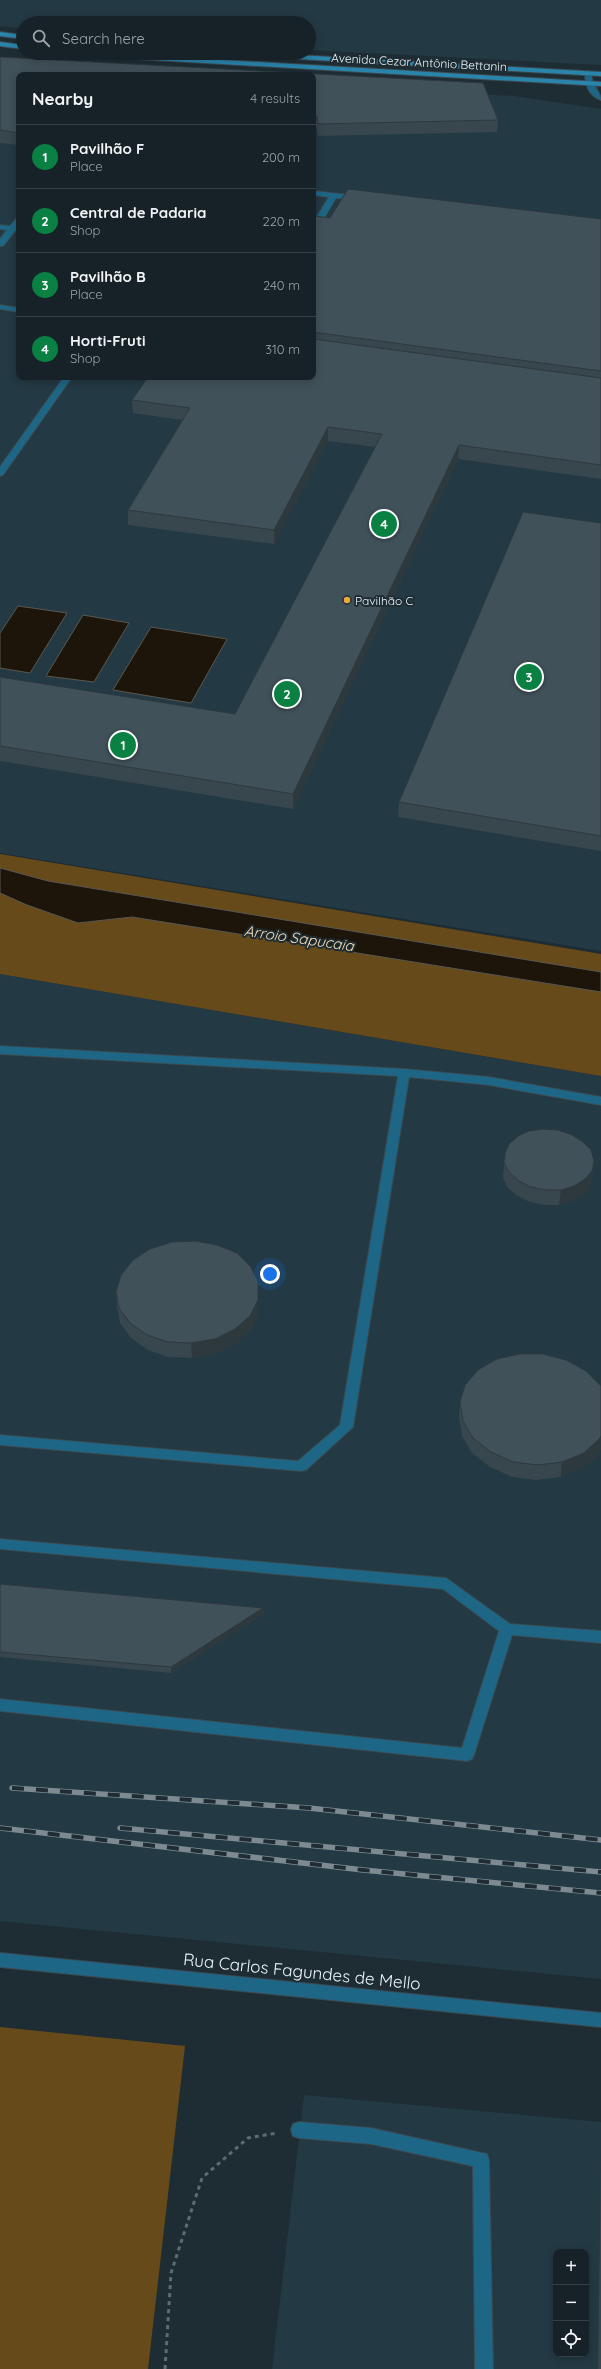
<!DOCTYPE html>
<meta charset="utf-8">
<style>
:root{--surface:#162227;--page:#1f2a2f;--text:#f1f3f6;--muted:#9ea4a7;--line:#353f44;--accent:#0b8043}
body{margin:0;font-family:Quicksand,sans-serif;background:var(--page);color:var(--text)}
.controls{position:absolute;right:12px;bottom:12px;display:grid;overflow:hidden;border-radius:8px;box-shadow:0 2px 10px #0003}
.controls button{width:36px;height:36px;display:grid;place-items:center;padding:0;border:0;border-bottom:1px solid var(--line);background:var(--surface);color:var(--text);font:20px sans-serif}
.you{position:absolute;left:270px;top:1274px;width:14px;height:14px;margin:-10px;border:3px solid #fff;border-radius:50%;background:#1a73e8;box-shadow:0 0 0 6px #1a73e833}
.badge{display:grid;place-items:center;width:26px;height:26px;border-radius:50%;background:var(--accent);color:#fff;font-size:13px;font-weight:700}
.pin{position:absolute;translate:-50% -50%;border:2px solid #fff;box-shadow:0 1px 4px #0006}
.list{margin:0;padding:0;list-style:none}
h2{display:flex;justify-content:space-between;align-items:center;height:52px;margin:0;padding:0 16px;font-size:17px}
h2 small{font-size:13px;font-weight:400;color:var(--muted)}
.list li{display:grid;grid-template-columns:26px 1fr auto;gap:12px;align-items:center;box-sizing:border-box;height:64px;padding:0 16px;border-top:1px solid var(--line)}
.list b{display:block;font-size:15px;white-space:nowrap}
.list p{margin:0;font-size:13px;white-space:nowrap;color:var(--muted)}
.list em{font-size:13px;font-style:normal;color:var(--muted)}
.icon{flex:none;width:22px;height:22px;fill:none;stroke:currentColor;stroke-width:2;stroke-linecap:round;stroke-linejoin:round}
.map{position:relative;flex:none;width:601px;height:2369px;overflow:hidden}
.search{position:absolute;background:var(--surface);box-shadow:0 2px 10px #0003;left:16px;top:16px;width:300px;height:44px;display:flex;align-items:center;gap:10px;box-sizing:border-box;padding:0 14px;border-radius:22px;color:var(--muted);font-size:15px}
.panel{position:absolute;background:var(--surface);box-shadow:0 2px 10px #0003;left:16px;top:72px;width:300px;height:308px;border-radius:8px}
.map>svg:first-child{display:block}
.built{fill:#233944;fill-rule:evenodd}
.green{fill:#674a19}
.water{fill:#1d1509;stroke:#5a5851}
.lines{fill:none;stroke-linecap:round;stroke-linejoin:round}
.lane-casing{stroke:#3b4950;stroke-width:2}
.street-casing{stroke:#3b4950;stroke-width:2}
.secondary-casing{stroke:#3b4950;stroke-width:2}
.path{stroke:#5e6c72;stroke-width:3;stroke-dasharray:4 4;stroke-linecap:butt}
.lane{fill:#1e6685;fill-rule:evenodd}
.street{fill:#1e6685;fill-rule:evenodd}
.secondary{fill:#2a85ac;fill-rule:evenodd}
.rail-casing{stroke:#7d8a90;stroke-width:5.5}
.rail{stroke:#1e2d34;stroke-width:4;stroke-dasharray:12;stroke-linecap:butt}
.wall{fill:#38464d}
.shaded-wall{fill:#2e393e}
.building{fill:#415159;stroke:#2e393e}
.poi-dot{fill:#eba939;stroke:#1e2d34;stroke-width:1.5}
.labels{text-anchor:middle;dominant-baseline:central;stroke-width:4;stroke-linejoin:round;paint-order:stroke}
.far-street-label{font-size:12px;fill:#eaf4f9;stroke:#1e2d34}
.far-poi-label{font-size:12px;fill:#eaf4f9;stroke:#1e2d34;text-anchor:start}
.water-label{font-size:15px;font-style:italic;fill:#f8dbb2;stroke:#1e2d34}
.near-street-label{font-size:17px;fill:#eaf4f9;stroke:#1e2d34}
</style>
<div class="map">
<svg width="601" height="2369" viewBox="0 0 601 2369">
<rect width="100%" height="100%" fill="#1e2d34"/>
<path class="built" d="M0 0H601V65L309 50V23H23V29L0 26Z
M0 69 19 75V377H313V86L514 96 601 109V951L0 853Z
M0 974 601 1076V1979L0 1921Z
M304 2095 601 2122V2369H272ZM556 2252H586V2354H556Z"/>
<path class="green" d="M0 854 601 954V972L48 881 0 868Z
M0 893 27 905 78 923 132 917 601 992V1076L0 974Z
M0 2027 185 2046 148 2369H0Z"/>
<path class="water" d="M18 606 67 613 30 673 0 668V633Z
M83 615 129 623 94 682 46 676Z
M151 627 227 639 191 703 113 690Z
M0 868 48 881 601 972V992L132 917 78 923 27 905 0 893Z"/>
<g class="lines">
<defs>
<path id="lane" d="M588 71 591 73C592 87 601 92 601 100 589 96 585 85 585 73Z
M313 191 359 196 363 198 359 200 336 198 321 223 313 222V218H316L329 197 313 195Z
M16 219H19V226L3 246H0V239L7 230 0 229V225L10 226Z
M0 305 19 308V312L0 309Z
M64 377H72L3 475 0 476V467Z
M0 1046 404 1069 489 1077 601 1097V1105L489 1085 409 1077 353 1427 306 1470 301 1471 0 1445V1435L298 1461 340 1425 398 1076 0 1054Z
M0 1539 446 1578 510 1624 601 1631V1643L512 1635 474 1755 472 1759 467 1761 0 1711V1699L462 1748 499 1631 443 1589 0 1549Z
M299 2122 371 2128 487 2154 489 2160 493 2369H475L473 2166 371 2144 299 2138 293 2136 291 2130 293 2124Z"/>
<path id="street" d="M0 1953 601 2013V2027L0 1967Z"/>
<path id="secondary" d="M0 32 23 35V39L0 36Z
M0 42 23 45V49L0 46Z
M64 53H102L601 82V86L67 55Z
M222 53H261L601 72V76L225 55Z"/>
</defs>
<use href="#lane" class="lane-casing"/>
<use href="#street" class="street-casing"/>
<use href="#secondary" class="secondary-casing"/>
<path class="path" d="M165 2369 171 2273 202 2178 248 2138 277 2133"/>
<use href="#lane" class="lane"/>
<use href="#street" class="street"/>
<use href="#secondary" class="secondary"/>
<defs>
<path id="rail" d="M12 1788 309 1808 601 1840
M0 1828 363 1870 601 1893
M120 1828 601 1872"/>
</defs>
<use href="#rail" class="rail-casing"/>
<use href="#rail" class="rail"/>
</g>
<path class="wall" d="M0 57 483 83 498 120 497 132 318 136 317 128H313V75H19V145L0 143Z
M313 216 330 218 601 219V479L458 459 293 809 0 761V677L235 714 375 447 328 441 274 544 128 525V510L182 420 133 413 132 400 313 377Z
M601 523V851L398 817 399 802Z
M505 1153 594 1161 592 1176 590 1186 584 1195 573 1201 559 1205H544L530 1202 517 1196 508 1188 503 1178Z
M258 1282V1315L250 1331 235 1345 215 1354 192 1358 168 1357 148 1350 131 1338 120 1323 117 1307 116 1292Z
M601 1388V1448L598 1455 582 1468 561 1477 536 1480 512 1477 490 1467 472 1453 462 1436 459 1418 460 1402Z
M0 1584 263 1608 264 1614 171 1673 0 1657Z
M601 2159V2369H598Z"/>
<path class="shaded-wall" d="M328 427V441L274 544V530Z
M459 445 458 459 293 809V794Z
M594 1161 592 1176 590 1186 584 1195 573 1201 559 1205 561 1190Z
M258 1282V1315L250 1331 235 1345 215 1354 192 1358 191 1343Z
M601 1436V1448L598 1455 582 1468 561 1477 562 1462Z
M263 1608 264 1614 171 1673V1667Z"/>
<path class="building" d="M0 57 483 83 498 120 318 124 317 116H313V75H19V133L0 130Z
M348 189 601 219V371L313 332V244L316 238H313V216L330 218Z
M313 339 601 378V465L459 445 293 794 0 746V677L235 714 382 434 328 427 274 530 128 510 190 408 132 400 148 377H313Z
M523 512 601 523V836L399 802Z
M543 1129 558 1130 572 1135 583 1142 591 1150 594 1161 592 1171 585 1179 574 1186 561 1190H546L531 1187 519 1181 509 1172 504 1163 505 1153 509 1144 518 1136 529 1131Z
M195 1241 217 1245 237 1253 251 1267 258 1282V1300L250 1316 235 1329 215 1339 191 1343 168 1342 147 1335 130 1323 119 1308 116 1292 121 1275 133 1260 150 1249 172 1242Z
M519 1354H543L566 1360 586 1371 601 1386V1436L599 1439 584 1453 562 1462 538 1465 513 1462 491 1452 473 1438 463 1421 460 1402 465 1385 478 1370 497 1359Z
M0 1584 263 1608 171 1667 0 1652Z"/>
<circle class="poi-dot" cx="347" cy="600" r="4"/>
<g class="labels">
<g class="far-street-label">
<text transform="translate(419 62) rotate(3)">Avenida Cezar Antônio Bettanin</text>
</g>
<g class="far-poi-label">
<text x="355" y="600">Pavilhão C</text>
</g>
<g class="water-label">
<text transform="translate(299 938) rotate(8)">Arroio Sapucaia</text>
</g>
<g class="near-street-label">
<text transform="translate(302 1971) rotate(6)">Rua Carlos Fagundes de Mello</text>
</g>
</g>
</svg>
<div class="controls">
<button>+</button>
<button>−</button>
<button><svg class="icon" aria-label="locate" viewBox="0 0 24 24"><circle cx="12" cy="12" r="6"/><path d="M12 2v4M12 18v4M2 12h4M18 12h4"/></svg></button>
</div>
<div class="you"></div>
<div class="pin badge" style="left:123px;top:745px">1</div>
<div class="pin badge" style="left:287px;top:694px">2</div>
<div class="pin badge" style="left:529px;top:677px">3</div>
<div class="pin badge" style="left:384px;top:524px">4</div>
<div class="search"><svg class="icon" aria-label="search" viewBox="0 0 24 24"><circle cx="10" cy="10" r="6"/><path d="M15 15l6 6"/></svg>Search here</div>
<section class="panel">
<h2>Nearby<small>4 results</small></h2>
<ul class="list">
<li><span class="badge">1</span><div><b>Pavilhão F</b><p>Place</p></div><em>200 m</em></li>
<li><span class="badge">2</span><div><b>Central de Padaria</b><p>Shop</p></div><em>220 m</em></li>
<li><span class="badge">3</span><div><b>Pavilhão B</b><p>Place</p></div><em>240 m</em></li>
<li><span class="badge">4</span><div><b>Horti-Fruti</b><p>Shop</p></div><em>310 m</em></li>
</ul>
</section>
</div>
